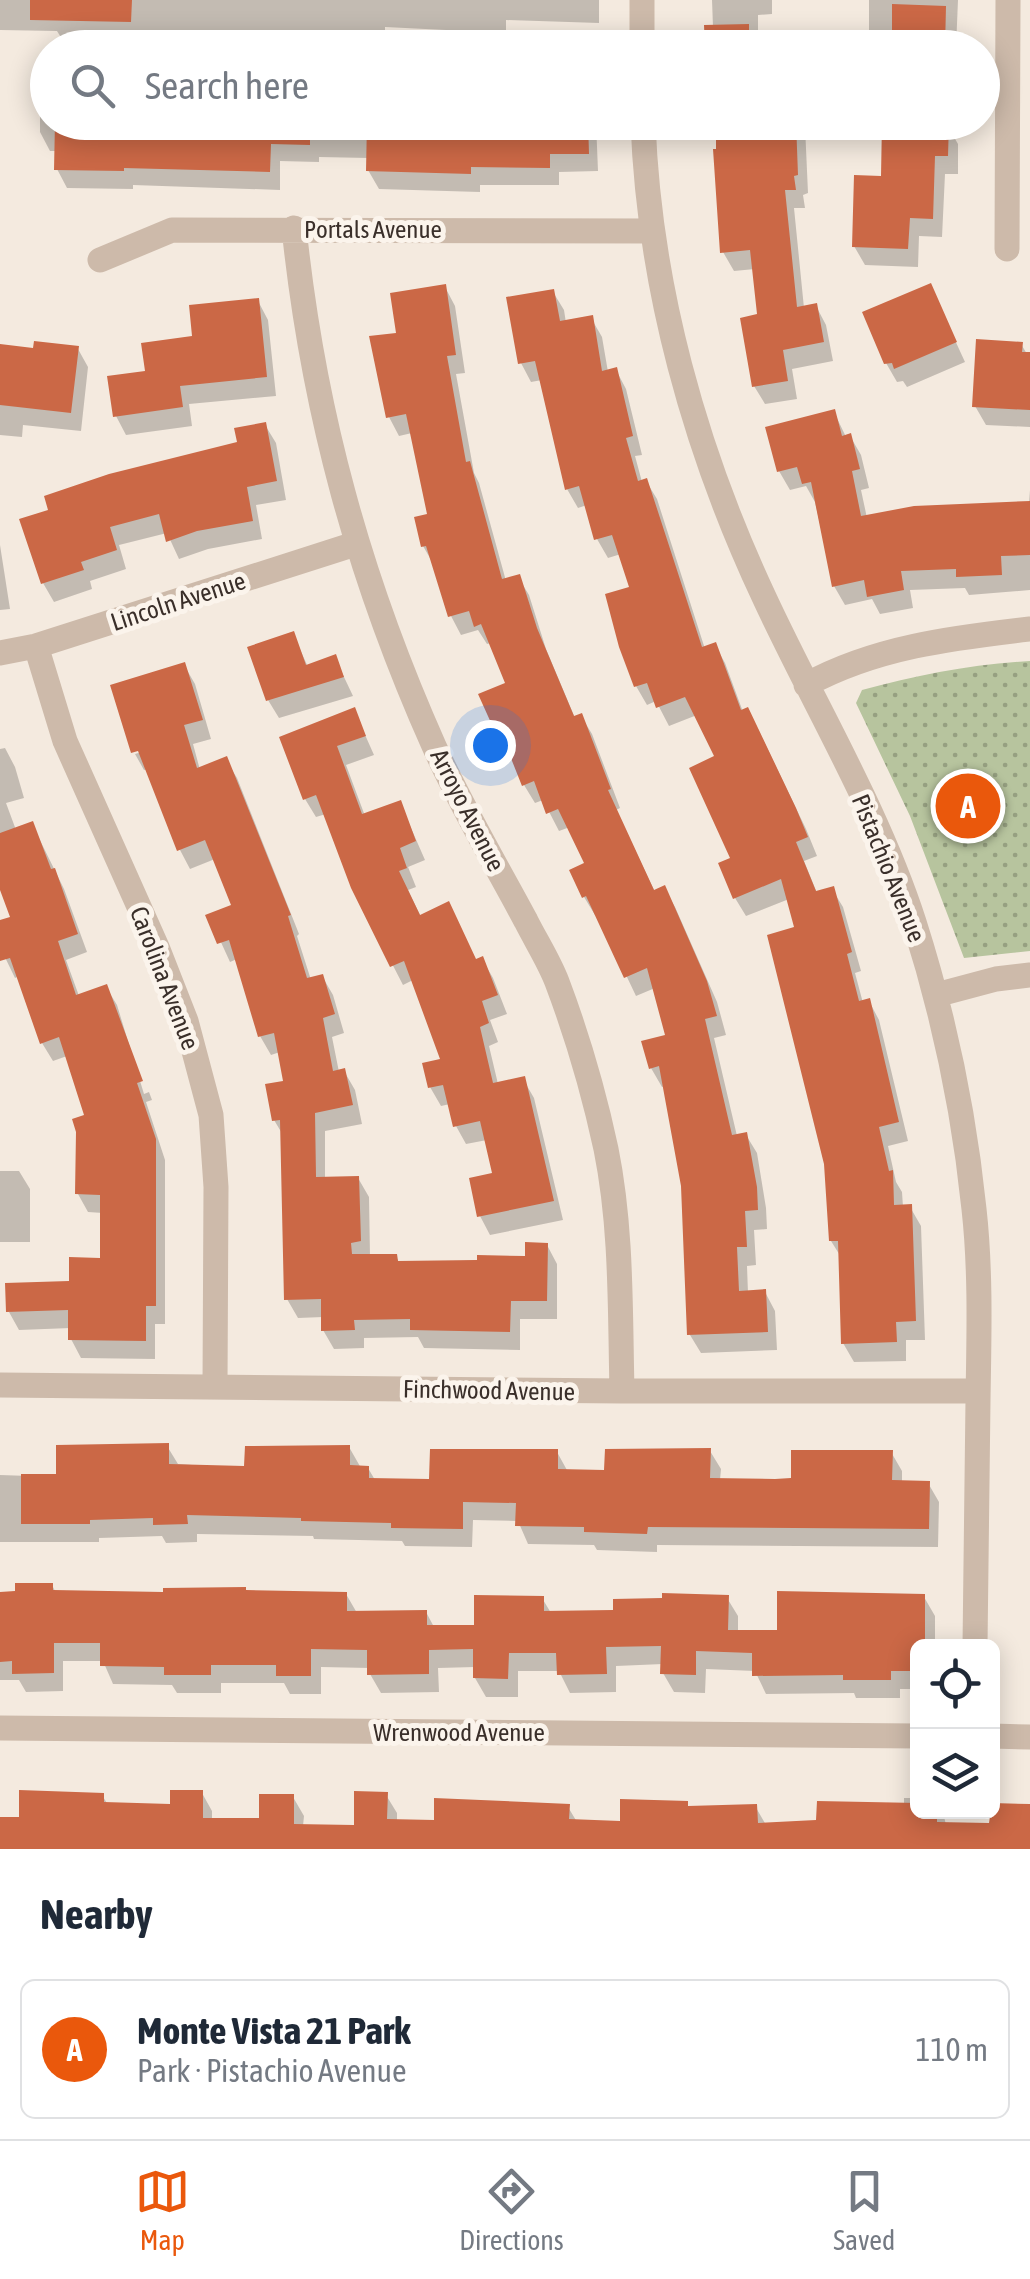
<!DOCTYPE html>
<meta charset="utf-8">
<style>
:root{--surface:#fff;--page:#f2f2f3;--text:#1f2937;--muted:#747a83;--line:#e0e1e3;--accent:#ea580c}
body{margin:0;font-family:"Asap Condensed",sans-serif;background:var(--page);color:var(--text)}
.controls{position:absolute;right:30px;bottom:30px;display:grid;overflow:hidden;border-radius:15px;box-shadow:0 5px 25px #0003}
.controls button{width:90px;height:90px;display:grid;place-items:center;padding:0;border:0;border-bottom:2px solid var(--line);background:var(--surface);color:var(--text);font:50px sans-serif}
.you{position:absolute;left:490px;top:745px;width:35px;height:35px;margin:-25px;border:8px solid #fff;border-radius:50%;background:#1a73e8;box-shadow:0 0 0 15px #1a73e833}
.badge{display:grid;place-items:center;width:65px;height:65px;border-radius:50%;background:var(--accent);color:#fff;font-size:32px;font-weight:700}
.pin{position:absolute;translate:-50% -50%;border:5px solid #fff;box-shadow:0 2px 10px #0006}
.list{margin:0;padding:0;list-style:none}
h2{display:flex;justify-content:space-between;align-items:center;height:130px;margin:0;padding:0 40px;font-size:42px}
h2 small{font-size:32px;font-weight:400;color:var(--muted)}
.list li{display:grid;grid-template-columns:65px 1fr auto;gap:30px;align-items:center;box-sizing:border-box;height:140px;margin:0 20px 20px;padding:0 20px;border:2px solid var(--line);border-radius:15px}
.list b{display:block;font-size:38px;white-space:nowrap}
.list p{margin:0;font-size:32px;white-space:nowrap;color:var(--muted)}
.list em{font-size:32px;font-style:normal;color:var(--muted)}
.icon{flex:none;width:55px;height:55px;fill:none;stroke:currentColor;stroke-width:2;stroke-linecap:round;stroke-linejoin:round}
.map{position:relative;flex:none;width:1030px;height:1849px;overflow:hidden}
.search{position:absolute;background:var(--surface);box-shadow:0 5px 25px #0003;left:30px;right:30px;top:30px;height:110px;display:flex;align-items:center;gap:25px;box-sizing:border-box;padding:0 35px;border-radius:55px;color:var(--muted);font-size:38px}
.sheet{height:290px;background:var(--surface)}
nav{display:flex;justify-content:space-around;align-items:center;box-sizing:border-box;height:140px;border-top:2px solid var(--line);background:var(--surface);font-size:28px;color:var(--muted)}
nav a{display:grid;justify-items:center;gap:5px}
nav .on{color:var(--accent)}
.map>svg:first-child{display:block}
.park{fill:url(#park-dots)}
.shadow{fill:#0003}
.building{fill:#cb6846}
.lines{fill:none;stroke-linecap:round;stroke-linejoin:round}
.minor{stroke:#cdbaaa;stroke-width:25}
.labels{text-anchor:middle;dominant-baseline:central;stroke-width:10;stroke-linejoin:round;paint-order:stroke}
.street-label{font-size:25px;fill:#3a2f2a;stroke:#fbf4ec}
</style>
<div class="map">
<svg width="1030" height="1849" viewBox="0 0 1030 1849">
<defs>
<pattern id="park-dots" width="8" height="8" patternUnits="userSpaceOnUse" patternTransform="scale(2.5)"><rect width="8" height="8" fill="#b7c49e"/><path d="M2 2h.1M6 6h.1" fill="none" stroke="#96a081" stroke-width="1.8" stroke-linecap="round"/></pattern>
</defs>
<rect width="100%" height="100%" fill="#f4eadf"/>
<path class="park" d="M1030 661V951L964 958 910 816 856 703 862 690C917 675 973 664 1030 661Z"/>
<path class="shadow" d="M0 0H599V23L506 20V33L385 27V36H340L338 32 221 30 220 37 141 35V40L62 39 57 31 0 30Z
M712 0H772V14L758 15V48H707L713 27Z
M869 0H958L956 48H869Z
M40 93H48V122H596L598 171 559 172V185H480V192L379 189 368 170 369 158 319 157V162L280 161V190L133 185V189L67 188 57 169V151H50L40 132Z
M718 122H803L805 126 808 193 803 195 805 208H794L804 308 816 306 826 325 833 361 792 369 797 399 765 404 754 386 760 316 755 269 734 271 723 252Z
M947 125 958 144V174H945L942 237 919 236 918 267 865 265 854 246 884 179Z
M930 286 965 362 907 387 903 381 897 382 886 363Z
M445 287 455 306 465 373 456 374 474 473 479 483 506 581 518 577 529 595 546 649 575 718 581 716 592 734 620 808 616 810 655 892 664 888 675 907 717 1002 726 1035 714 1038 737 1136 746 1135 757 1153 766 1208 767 1229 754 1230 756 1265 747 1266 748 1293 765 1292 775 1311 777 1350 701 1353 690 1335 683 1186 665 1086 662 1087 651 1068 668 1037 655 988 636 996 597 914 595 915 584 897 587 864 570 827 559 831 543 800 535 803 524 785 507 741 505 742 494 724 509 684 491 643 487 644 478 630 461 635 451 616 434 565 423 546 430 516 412 433 399 436 389 417 399 335Z
M553 292 564 310 566 323 591 318 602 337 608 372 616 370 626 389 642 455 635 456 642 482 646 481 657 499 705 649 715 645 725 663 743 712 758 729 806 829 817 856 804 861 817 893 832 889 843 907 861 971 855 973 863 1003 869 1001 879 1020 908 1141 888 1146 896 1182 902 1192 903 1207H910L921 1226 925 1340H906V1361L854 1362 843 1343 841 1257 831 1241 827 1164 797 929 789 899 746 916 735 898 733 859 717 758 697 715 669 726 656 701 647 705 636 686 632 588 621 554 608 558 597 539 587 505 578 508 567 489 542 380 531 382 521 363Z
M258 301 268 320 276 396 189 404 192 426 126 435 116 416 148 373 194 338Z
M1021 344 1030 359V427L986 425 975 406Z
M0 347 35 350 78 349 88 367 81 431 23 425 22 437 0 435Z
M834 412 846 437 850 436 861 455 869 488 861 490 867 518 1029 504 1030 490V590L969 595 965 588 910 590 913 608 880 614 872 599 845 605 834 586 815 502 806 486 790 490 779 471Z
M265 425 276 443 286 500 256 505 262 539 208 549 179 559 167 533 119 545 126 569 90 581 92 589 54 602 43 583 23 520 240 443Z
M0 545 10 609 0 610Z
M293 634 308 667 335 658 353 696 279 718 268 700Z
M184 665 195 684 211 739 193 744 200 770 226 760 237 778 299 934 297 936 311 980 322 976 333 995 344 1033 332 1037 339 1072 344 1071 355 1090 362 1124 325 1131V1179L358 1178 369 1197 370 1256 396 1257 400 1264 527 1258 547 1245 557 1264V1319H520V1350L424 1348 418 1337 364 1338V1348L334 1349 323 1330V1317L298 1318 287 1299 283 1135 274 1120 286 1083 280 1052 271 1055 260 1036 237 959 230 962 209 916 234 906 215 859 190 869 180 850 148 769 144 770 135 754 151 749H134V752L114 686Z
M354 710 374 755 346 765 365 816 400 803 425 860 408 867 416 887 408 890 421 917 477 961 482 959 493 978 507 1014 490 1020 498 1042 489 1046 498 1084 523 1079 534 1098 563 1220 490 1235 480 1216 495 1175 487 1140 466 1144 456 1126 450 1104 441 1106 430 1087 443 1061 413 980 403 985 353 888 326 814 316 817 305 799Z
M5 748 15 767 24 798 6 803 16 830 32 824 64 889 87 952 66 960 79 996 106 987 117 1005 144 1094 149 1092 152 1100 146 1102 165 1160V1324H155V1359L81 1358 71 1339V1328L19 1330 9 1312 71 1283 102 1260 103 1213 88 1212 78 1194 87 1117 67 1056 53 1061 42 1043 19 976 15 978 0 947V923L13 919 0 887V749Z
M0 1171H19L30 1189V1242H0Z
M167 1446 178 1464 247 1469 349 1447 361 1468H368L375 1480 432 1481 557 1452 568 1472 606 1473 710 1451 721 1469 720 1480H793L891 1452 902 1471V1483H928L939 1502 938 1547 657 1545V1552L597 1550 594 1545 528 1544 518 1521 473 1520 472 1547 405 1546 402 1541 314 1539 313 1536 197 1534V1542L166 1543 162 1536 99 1538V1542H0V1475L59 1477Z
M52 1585 56 1593 346 1594 357 1613 426 1612 434 1627H476L542 1598 551 1613 615 1612 727 1598 738 1616V1632H779L924 1597 935 1616V1646H918V1689H900V1698H856L854 1693 766 1694 755 1671 706 1669 705 1693 674 1692 663 1673V1664L616 1666V1692L570 1693 559 1671H518V1697H486L475 1678V1667L438 1668 439 1692 381 1693 370 1674V1668L321 1667V1694H290L284 1683H221V1693H177L172 1685 113 1684 103 1661H63V1691L26 1692 19 1680H0V1594Z
M202 1793 212 1811V1820L261 1821 293 1797 304 1816 303 1826 356 1827 386 1795 397 1813V1822H436L568 1807 577 1822 622 1823 689 1808 755 1806 766 1825 819 1823 904 1805V1798H918V1812H943L946 1825H991L1030 1806V1849H0V1819H22L102 1795 108 1805 172 1806Z"/>
<path class="building" d="M30 0H132L131 22 30 20Z
M892 4 946 6 945 48H892Z
M749 24V48H705L704 25Z
M55 122H310V145L271 144 270 172 124 168V171L54 170Z
M367 122H588L589 154H550V168L471 167V174L366 171Z
M716 122H796L798 175 794 176 796 190H785L797 307 817 303 824 342 783 350 788 381 752 387 740 318 757 314 750 250 720 253 713 149H716Z
M882 122H949L948 156H935L933 219 910 218 908 249 852 247 854 175 881 176Z
M931 283 957 342 894 369 892 363 884 364 862 312Z
M446 284 456 355 447 356 466 462 470 461 502 579 520 574 537 628 574 716 582 713 611 789 608 790 654 890 665 885 707 981 717 1016 705 1019 732 1135 747 1132 757 1187 758 1210 745 1211 747 1247H737L739 1291 766 1289 768 1332 687 1335 681 1186 659 1066 649 1069 641 1041 665 1035 647 968 624 978 586 896 582 898 569 870 584 863 558 809 546 814 534 781 522 786 497 723 492 725 478 694 505 683 481 624 474 627 469 611 448 617 426 546 421 547 414 517 427 514 406 414 386 418 369 336 396 333 390 293Z
M554 289 560 321 593 315 602 371 617 367 633 436 626 438 638 481 647 478 702 647 716 642 741 710 748 707 796 808 808 837 796 842 816 891 834 886 852 952 847 954 859 1001 870 998 899 1122 879 1127 889 1171 893 1170 894 1205 912 1204 916 1321 896 1322 897 1342 841 1344 838 1241H829L824 1164 767 935 794 927 781 879 733 899 718 863 730 858 689 768 714 756 685 697 656 708 647 683 634 687 619 647 605 594 629 587 612 535 594 540 579 486 565 490 535 361 518 364 506 297Z
M259 298 267 377 180 386 183 407 113 417 107 376 145 371 141 343 192 336 189 305Z
M976 339 1023 342 1022 352H1030V410L972 407Z
M34 341 79 346 71 413 0 405V344L33 348Z
M835 409 842 436 851 433 860 469 852 471 861 516 914 506 1030 501V555L1001 556 1002 575 956 577V569L901 571 904 590 867 597 864 580 832 587 811 482 802 484 797 467 777 472 765 427Z
M266 422 277 481 247 487 253 521 197 531 166 542 159 514 110 527 117 550 81 562 84 570 41 584 19 519 48 510 44 496 109 474 237 442 234 428Z
M294 631 306 665 336 654 344 677 266 701 247 647Z
M185 662 203 720 184 725 197 768 227 756 291 915 288 916 307 978 323 974 335 1014 323 1018 333 1071 345 1068 353 1105 315 1113 316 1177 359 1176 361 1241 351 1243 352 1254H397L398 1261 477 1260V1255L525 1256V1242L548 1243 547 1301H511L510 1332 410 1330V1319L354 1320 355 1330 321 1331V1299L284 1300 280 1120 272 1121 265 1084 283 1081 274 1033 258 1037 229 940 217 944 205 915 231 905 205 840 177 851 138 751 131 753 110 685Z
M355 707 366 736 337 746 362 814 401 800 416 841 400 848 407 868 399 871 420 915 449 901 476 959 483 956 498 995 482 1001 489 1023 480 1027 493 1083 525 1076 554 1201 477 1217 469 1178 492 1173 480 1121 453 1127 443 1085 428 1088 422 1063 440 1059 404 961 390 967 351 888 316 795 303 800 279 737Z
M33 821 51 869 55 868 78 934 58 941 76 995 107 984 143 1081 137 1083 156 1139V1306H146V1341L68 1340V1310L6 1312 5 1283 69 1281V1257L100 1258V1195L75 1194 76 1132 72 1119 84 1115 59 1037 40 1044 10 958 0 961V920L10 917 0 890V833Z
M169 1443V1464L244 1466 245 1446 350 1445V1465L369 1466V1478L429 1479 430 1449H558V1469L604 1470 605 1449 711 1448 710 1478 775 1479 791 1478V1450H893L892 1480 930 1481 929 1529 648 1527 647 1534 584 1532V1527L515 1526 516 1503 463 1502V1529L391 1528V1523L301 1521V1518L187 1515 188 1524 153 1525V1518L90 1520V1524H21V1474H56V1445Z
M15 1583H53V1590L163 1592V1588L246 1587V1590L347 1592V1611L427 1610V1625H474V1595L544 1596V1611L613 1610V1599L662 1598V1593L729 1595 728 1630H777V1591L925 1594V1646H918V1671H891V1680H843V1675L752 1676V1653L696 1651V1675L660 1674 661 1646 606 1647 607 1674 557 1675 556 1653H509L508 1679 473 1678V1649L429 1650V1674L367 1675V1650L311 1649V1676H276V1665H211V1675H164V1667L100 1666V1643H54V1673L12 1674V1661L0 1662V1592L15 1591Z
M19 1790 104 1793V1802L170 1804V1790H203V1818H259V1794H294V1824L354 1825V1791L388 1792 387 1819 434 1820V1798L570 1804 569 1819 620 1821V1799L688 1801V1806L757 1804 758 1823 816 1820 817 1801 918 1803V1812H937V1822L989 1823 992 1803 1030 1804V1849H0V1817H19Z"/>
<g class="lines">
<path class="minor" d="M642 48V0
M643 122C649 286 695 450 764 597 814 705 877 808 914 922 944 1016 964 1111 974 1209 981 1272 979 1337 978 1400 977 1482 976 1564 975 1646
M294 228C313 411 359 578 434 746 461 806 495 863 526 921 536 941 549 961 557 982 577 1035 594 1093 606 1149 622 1228 620 1311 622 1391
M1007 249 1008 0
M100 260 172 230 651 231
M36 646 65 741 157 947 186 1021 211 1115 216 1187 215 1386
M0 653 36 646 355 544
M806 685C875 647 952 638 1030 629
M936 995 996 979 1030 975
M0 1385 622 1391H978
M0 1728 918 1736
M992 1736 1030 1737"/>
</g>
<g class="labels">
<g class="street-label">
<text x="373" y="229">Portals Avenue</text>
<text transform="translate(178 601) rotate(-18)">Lincoln Avenue</text>
<text transform="translate(468 810) rotate(63)">Arroyo Avenue</text>
<text transform="translate(889 868) rotate(68)">Pistachio Avenue</text>
<text transform="translate(165 978) rotate(69)">Carolina Avenue</text>
<text transform="translate(489 1390) rotate(1)">Finchwood Avenue</text>
<text x="459" y="1732">Wrenwood Avenue</text>
</g>
</g>
</svg>
<div class="controls">
<button><svg class="icon" aria-label="locate" viewBox="0 0 24 24"><circle cx="12" cy="12" r="6"/><path d="M12 2v4M12 18v4M2 12h4M18 12h4"/></svg></button>
<button><svg class="icon" aria-label="layers" viewBox="0 0 24 24"><path d="M12 4l9 5-9 5-9-5zM3 14l9 5 9-5"/></svg></button>
</div>
<div class="you"></div>
<div class="pin badge" style="left:968px;top:806px">A</div>
<div class="search"><svg class="icon" aria-label="search" viewBox="0 0 24 24"><circle cx="10" cy="10" r="6"/><path d="M15 15l6 6"/></svg>Search here</div>
</div>
<section class="sheet">
<h2>Nearby<small></small></h2>
<ul class="list">
<li><span class="badge">A</span><div><b>Monte Vista 21 Park</b><p>Park · Pistachio Avenue</p></div><em>110 m</em></li>
</ul>
</section>
<nav>
<a class="on"><svg class="icon" aria-label="map" viewBox="0 0 24 24"><path d="M3 6l6-2 6 2 6-2v14l-6 2-6-2-6 2zM9 4v14M15 6v14"/></svg>Map</a>
<a><svg class="icon" aria-label="directions" viewBox="0 0 24 24"><path d="M12 3l9 9-9 9-9-9zM9 14v-3h6M13 9l2 2-2 2"/></svg>Directions</a>
<a><svg class="icon" aria-label="saved" viewBox="0 0 24 24"><path d="M7 4h10v16l-5-4-5 4z"/></svg>Saved</a>
</nav>
